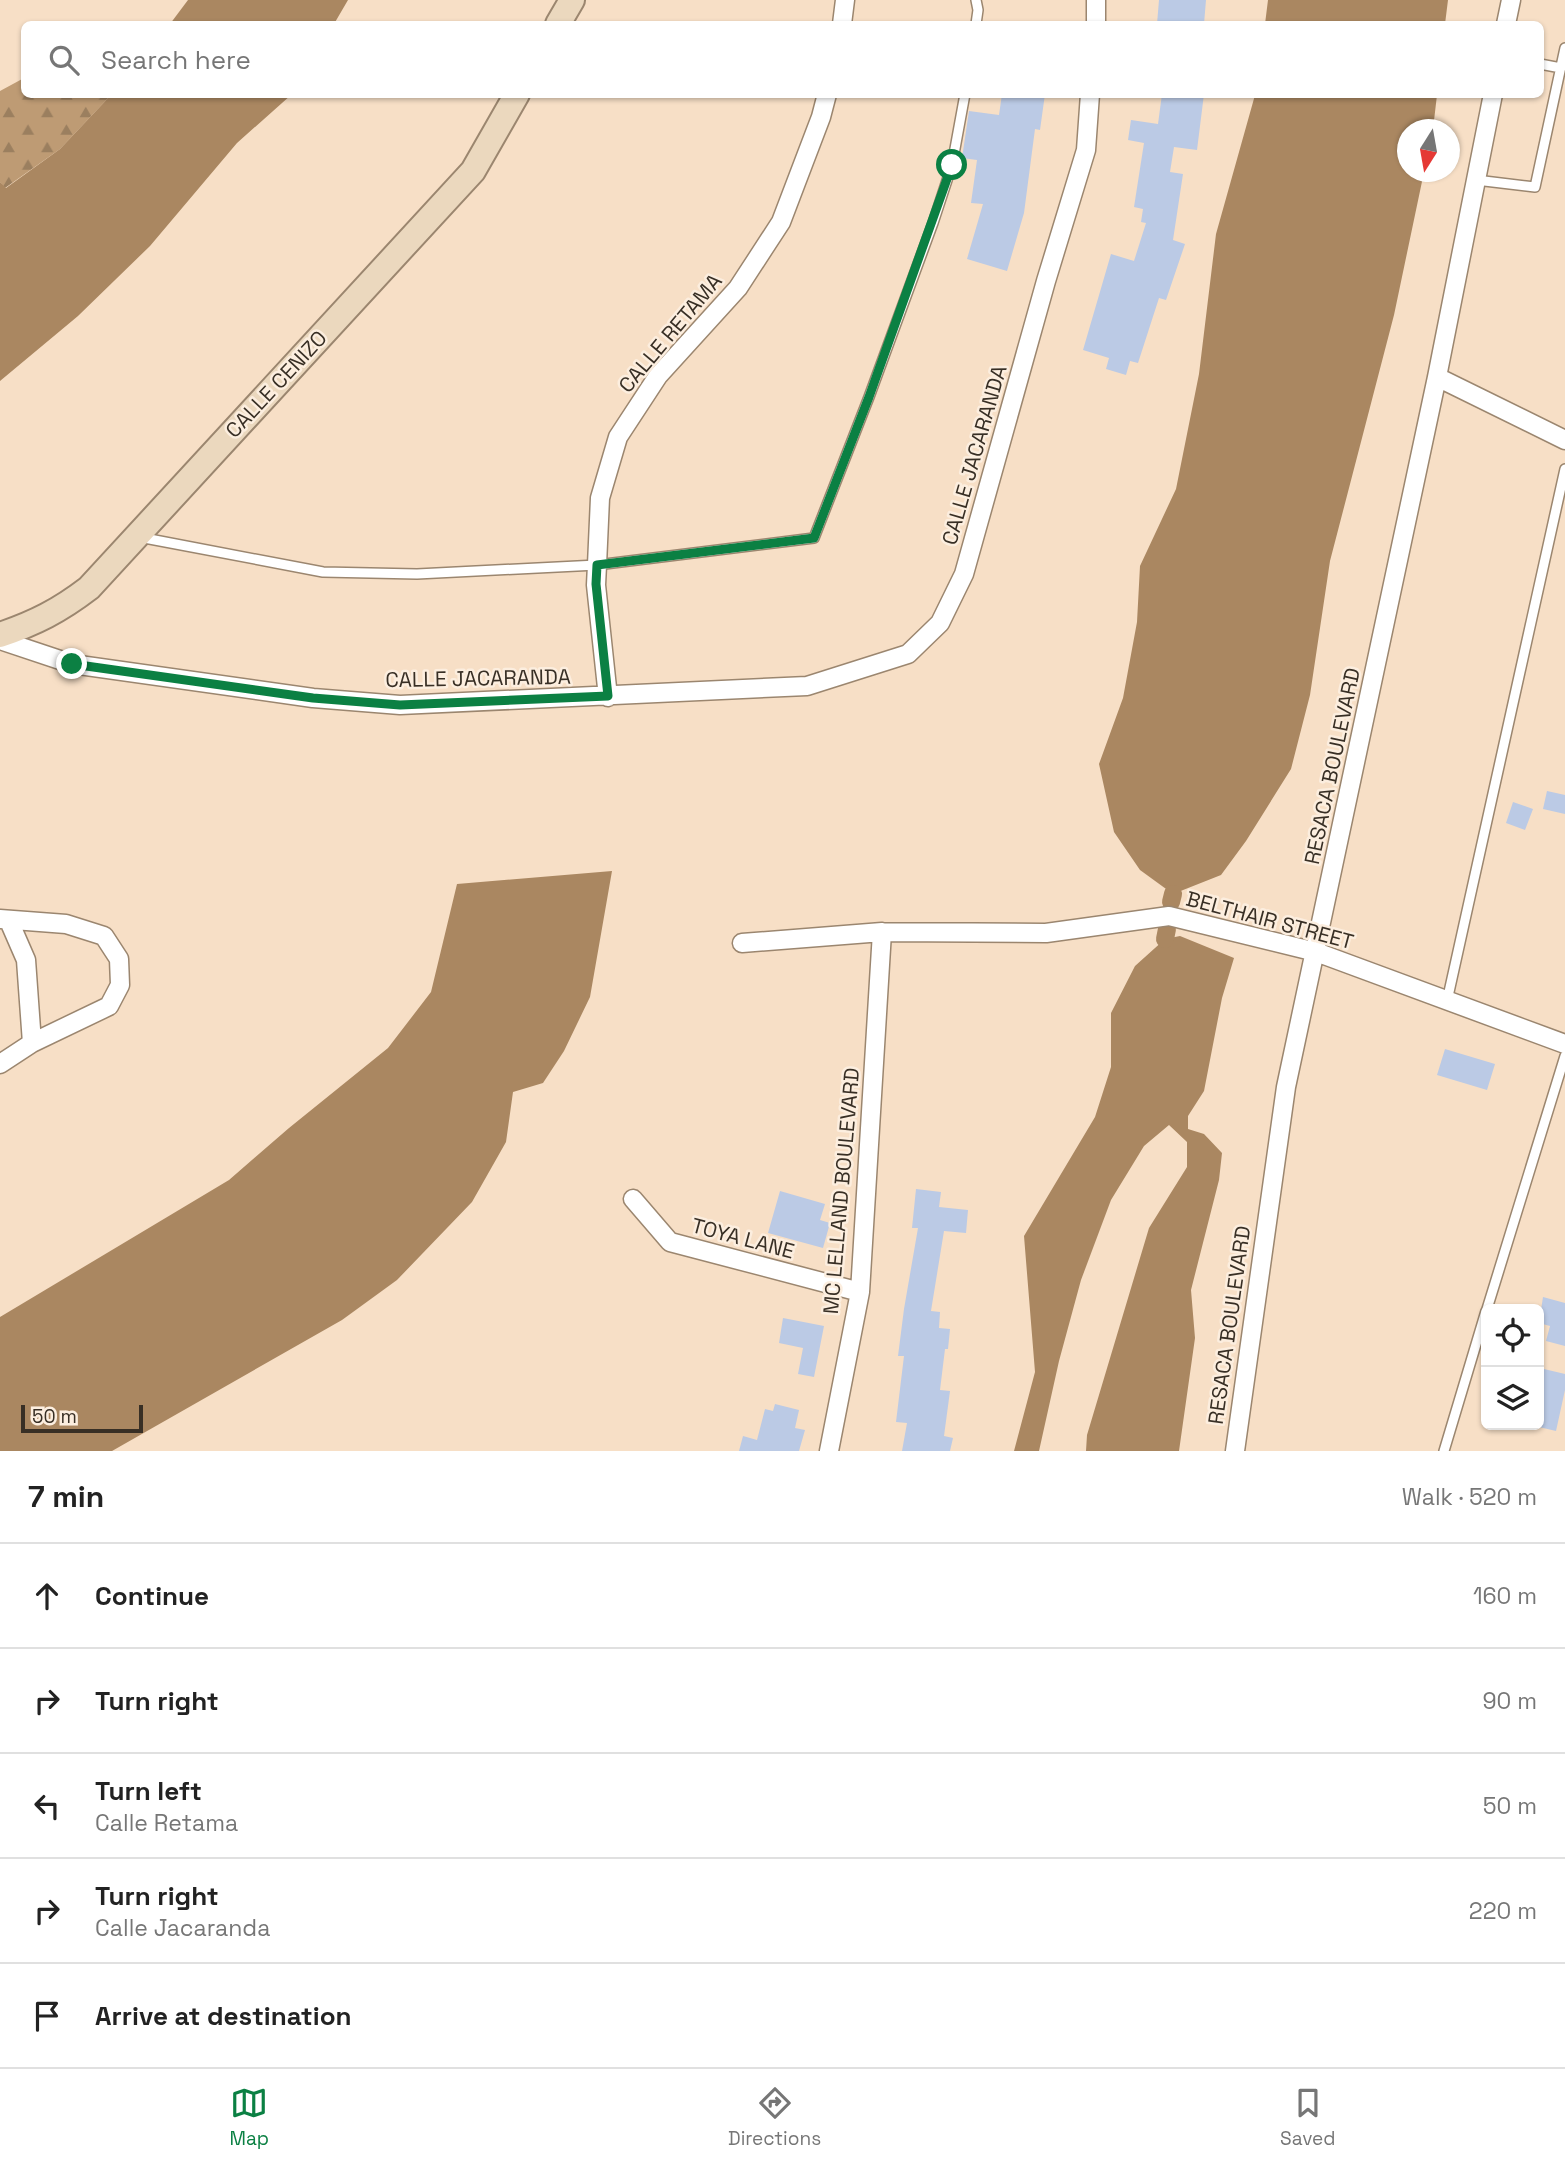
<!DOCTYPE html>
<meta charset="utf-8">
<style>
:root{--surface:#fff;--page:#f6f6f6;--text:#222;--muted:#767676;--line:#e0e0e0;--accent:#0b8043}
body{margin:0;font-family:"Space Grotesk",sans-serif;background:var(--page);color:var(--text)}
.controls{position:absolute;right:21px;bottom:21px;display:grid;overflow:hidden;border-radius:10px;box-shadow:0 2px 5px #0004}
.controls button{width:63px;height:63px;display:grid;place-items:center;padding:0;border:0;border-bottom:2px solid var(--line);background:var(--surface);color:var(--text);font:35px sans-serif}
.compass{position:absolute;left:1397px;top:119px;width:63px;height:63px;border-radius:50%;background:var(--surface);box-shadow:0 2px 5px #0004;rotate:191deg}
.scale{position:absolute;left:21px;bottom:18px;width:122px;box-sizing:border-box;padding-left:7px;border:4px solid #382f25;border-top:0;font-size:19px;line-height:24px;white-space:nowrap;color:#382f25;-webkit-text-stroke:5px #fceedf;paint-order:stroke}
.stop{position:absolute;width:21px;height:21px;margin:-16px;border:5px solid #0b8043;border-radius:50%;background:#fff}
.stop.end{background:#0b8043;border-color:#fff;box-shadow:0 2px 7px #0008}
.list{margin:0;padding:0;list-style:none}
h2{display:flex;justify-content:space-between;align-items:center;height:91px;margin:0;padding:0 28px;font-size:30px}
h2 small{font-size:23px;font-weight:400;color:var(--muted)}
.list li{display:grid;grid-template-columns:46px 1fr auto;gap:21px;align-items:center;box-sizing:border-box;height:105px;padding:0 28px;border-top:2px solid var(--line)}
.list b{display:block;font-size:26px;white-space:nowrap}
.list p{margin:0;font-size:23px;white-space:nowrap;color:var(--muted)}
.list em{font-size:23px;font-style:normal;color:var(--muted)}
.icon{flex:none;width:38px;height:38px;fill:none;stroke:currentColor;stroke-width:2;stroke-linecap:round;stroke-linejoin:round}
.map{position:relative;flex:none;width:1565px;height:1451px;overflow:hidden}
.search{position:absolute;background:var(--surface);box-shadow:0 2px 5px #0004;left:21px;right:21px;top:21px;height:77px;display:flex;align-items:center;gap:18px;box-sizing:border-box;padding:0 24px;border-radius:10px;color:var(--muted);font-size:26px}
.sheet{height:616px;background:var(--surface)}
nav{display:flex;justify-content:space-around;align-items:center;box-sizing:border-box;height:98px;border-top:2px solid var(--line);background:var(--surface);font-size:19px;color:var(--muted)}
nav a{display:grid;justify-items:center;gap:4px}
nav .on{color:var(--accent)}
.map>svg:first-child{display:block}
.forest{fill:url(#forest-firs)}
.water{fill:#aa8761}
.lines{fill:none;stroke-linecap:round;stroke-linejoin:round}
.canal{stroke:#aa8761;stroke-width:18}
.building{fill:#bbcae5}
.lane-casing{stroke:#9b866f;stroke-width:12}
.street-casing{stroke:#9b866f;stroke-width:21}
.secondary-casing{stroke:#9b866f;stroke-width:28}
.lane{stroke:#fff;stroke-width:9}
.street{stroke:#fff;stroke-width:18}
.secondary{stroke:#ebd8be;stroke-width:24}
.route{stroke:#0b8043;stroke-width:9}
.labels{text-anchor:middle;dominant-baseline:central;stroke-width:5;stroke-linejoin:round;paint-order:stroke}
.street-label{font-size:21px;fill:#382f25;stroke:#fceedf}
</style>
<div class="map">
<svg width="1565" height="1451" viewBox="0 0 1565 1451">
<defs>
<pattern id="forest-firs" width="22" height="20" patternUnits="userSpaceOnUse" patternTransform="scale(1.75)"><rect width="22" height="20" fill="#be9b74"/><path d="M5 1l3.5 6h-7zM16 11l3.5 6h-7z" fill="#9b7f5f"/></pattern>
</defs>
<rect width="100%" height="100%" fill="#f7dfc6"/>
<path class="forest" d="M24 78V94L111 95 60 149 5 188 0 182V91Z"/>
<path class="water" d="M188 0H348L334 24H170Z
M1268 0H1448L1445 24H1265Z
M111 95H291L237 143 150 246 78 316 0 381V182L6 188 60 149Z
M1255 95H1437L1433 129 1408 130V172H1424L1394 315 1330 561 1310 695 1291 769 1246 841 1221 875 1173 894 1140 870 1114 832 1099 764 1123 698 1137 622 1140 566 1176 489 1199 374 1216 234Z
M612 871 590 997 564 1051 543 1083 513 1092 506 1142 472 1202 397 1280 342 1320 112 1451H0V1317L229 1180 289 1128 388 1048 431 992 457 884Z
M1180 936 1234 958 1222 998 1204 1091 1188 1116V1129L1204 1134 1222 1153 1219 1180 1191 1290 1195 1338 1179 1451H1086L1087 1435 1149 1228 1187 1167V1142L1169 1125 1144 1146 1111 1200 1081 1280 1059 1361 1039 1451H1014L1035 1372 1024 1236 1095 1117 1111 1067V1013L1135 966 1165 939Z"/>
<g class="lines">
<path class="canal" d="M1171 902 1173 894
M1165 939 1167 929"/>
</g>
<path class="building" d="M1159 0H1206L1204 24H1157Z
M1002 94H1045L1040 130 1035 129 1024 213 1007 271 967 259 983 204 971 203 977 160 962 158 969 111 999 115Z
M1162 94H1204L1197 150 1174 147 1170 172 1183 174 1173 240 1185 244 1166 300 1159 298 1138 363 1130 361 1126 375 1106 369 1109 358 1083 350 1111 254 1134 261 1146 223 1141 222 1143 209 1134 207 1144 143 1128 140 1131 120 1158 124Z
M1547 791 1565 795V814L1543 809Z
M1513 802 1533 809 1525 830 1506 823Z
M1445 1049 1495 1064 1487 1090 1437 1075Z
M916 1189 941 1192 939 1207 968 1210 966 1233 944 1231 931 1311 940 1312 939 1328 950 1329 948 1349H945L940 1390 950 1391 944 1436 953 1438 950 1451H902L907 1423 896 1422 904 1356H898L904 1309 918 1228H912Z
M780 1191 825 1204 820 1220 830 1223 823 1248 768 1233Z
M1543 1297 1565 1303V1346L1546 1341 1550 1326 1539 1323Z
M783 1318 824 1326 814 1377 798 1374 803 1348 779 1343Z
M1544 1369 1565 1374V1390L1556 1431 1539 1427V1386Z
M775 1404 799 1410 795 1428 805 1430 799 1451H739L743 1436 757 1440 765 1409 773 1411Z"/>
<g class="lines">
<defs>
<path id="lane" d="M976 24 978 10 976 0
M1540 64 1561 68
M1476 180 1535 187 1565 48
M139 537 323 572 417 574 597 565 814 538 869 397 933 223 952 165 965 94
M1447 1001 1565 469
M1487 1309 1565 1056
M1444 1451 1486 1311"/>
<path id="street" d="M842 24 845 0
M1096 24V0
M1506 24 1511 0
M1437 377 1565 440
M0 640 72 664 313 698 400 705 807 686 908 654 940 623 964 574 1046 281 1086 150 1090 94
M608 697 596 585 597 565 600 498 618 437 658 376 738 288 781 222 821 117 827 94
M0 919 66 924 104 936 119 959 120 985 109 1006 32 1043 0 1064
M9 921 26 960 32 1043
M742 943 882 932 1046 933 1169 916 1316 952 1565 1044
M633 1199 670 1242 860 1292
M829 1451 860 1292 882 932
M1235 1451 1286 1087 1437 377 1493 94"/>
<path id="secondary" d="M558 24 572 0
M0 635C35 623 59 611 89 588L473 171 517 94"/>
</defs>
<use href="#lane" class="lane-casing"/>
<use href="#street" class="street-casing"/>
<use href="#secondary" class="secondary-casing"/>
<use href="#lane" class="lane"/>
<use href="#street" class="street"/>
<use href="#secondary" class="secondary"/>
</g>
<g class="lines">
<path class="route" d="M72 664 313 698 400 705 608 696 596 584 597 565 814 538 869 397 952 165"/>
</g>
<g class="labels">
<g class="street-label">
<text transform="translate(670 333) rotate(-50)">CALLE RETAMA</text>
<text transform="translate(276 384) rotate(-47)">CALLE CENIZO</text>
<text transform="translate(974 455) rotate(-74)">CALLE JACARANDA</text>
<text transform="translate(478 678) rotate(-1)">CALLE JACARANDA</text>
<text transform="translate(1332 766) rotate(-78)">RESACA BOULEVARD</text>
<text transform="translate(1270 920) rotate(15)">BELTHAIR STREET</text>
<text transform="translate(841 1191) rotate(-85)">MC LELLAND BOULEVARD</text>
<text transform="translate(743 1238) rotate(15)">TOYA LANE</text>
<text transform="translate(1229 1325) rotate(-82)">RESACA BOULEVARD</text>
</g>
</g>
</svg>
<div class="controls">
<button><svg class="icon" aria-label="locate" viewBox="0 0 24 24"><circle cx="12" cy="12" r="6"/><path d="M12 2v4M12 18v4M2 12h4M18 12h4"/></svg></button>
<button><svg class="icon" aria-label="layers" viewBox="0 0 24 24"><path d="M12 4l9 5-9 5-9-5zM3 14l9 5 9-5"/></svg></button>
</div>
<svg class="compass" viewBox="-18 -18 36 36"><path d="M0-13l5 13h-10z" fill="#e53935"/><path d="M0 13l5-13h-10z" fill="#767676"/></svg>
<div class="scale">50 m</div>
<div class="stop" style="left:952px;top:165px"></div>
<div class="stop end" style="left:72px;top:664px"></div>
<div class="search"><svg class="icon" aria-label="search" viewBox="0 0 24 24"><circle cx="10" cy="10" r="6"/><path d="M15 15l6 6"/></svg>Search here</div>
</div>
<section class="sheet">
<h2>7 min<small>Walk · 520 m</small></h2>
<ul class="list">
<li><svg class="icon" aria-label="ahead" viewBox="0 0 24 24"><path d="M12 20V5M6 11l6-6 6 6"/></svg><div><b>Continue</b></div><em>160 m</em></li>
<li><svg class="icon" aria-label="right" viewBox="0 0 24 24"><path d="M7 20v-9h11M14 6l5 5-5 5"/></svg><div><b>Turn right</b></div><em>90 m</em></li>
<li><svg class="icon" aria-label="left" viewBox="0 0 24 24"><path d="M17 20v-9H6M10 6l-5 5 5 5"/></svg><div><b>Turn left</b><p>Calle Retama</p></div><em>50 m</em></li>
<li><svg class="icon" aria-label="right" viewBox="0 0 24 24"><path d="M7 20v-9h11M14 6l5 5-5 5"/></svg><div><b>Turn right</b><p>Calle Jacaranda</p></div><em>220 m</em></li>
<li><svg class="icon" aria-label="arrive" viewBox="0 0 24 24"><path d="M6 21V4h12l-3 4 3 4H6"/></svg><div><b>Arrive at destination</b></div></li>
</ul>
</section>
<nav>
<a class="on"><svg class="icon" aria-label="map" viewBox="0 0 24 24"><path d="M3 6l6-2 6 2 6-2v14l-6 2-6-2-6 2zM9 4v14M15 6v14"/></svg>Map</a>
<a><svg class="icon" aria-label="directions" viewBox="0 0 24 24"><path d="M12 3l9 9-9 9-9-9zM9 14v-3h6M13 9l2 2-2 2"/></svg>Directions</a>
<a><svg class="icon" aria-label="saved" viewBox="0 0 24 24"><path d="M7 4h10v16l-5-4-5 4z"/></svg>Saved</a>
</nav>
